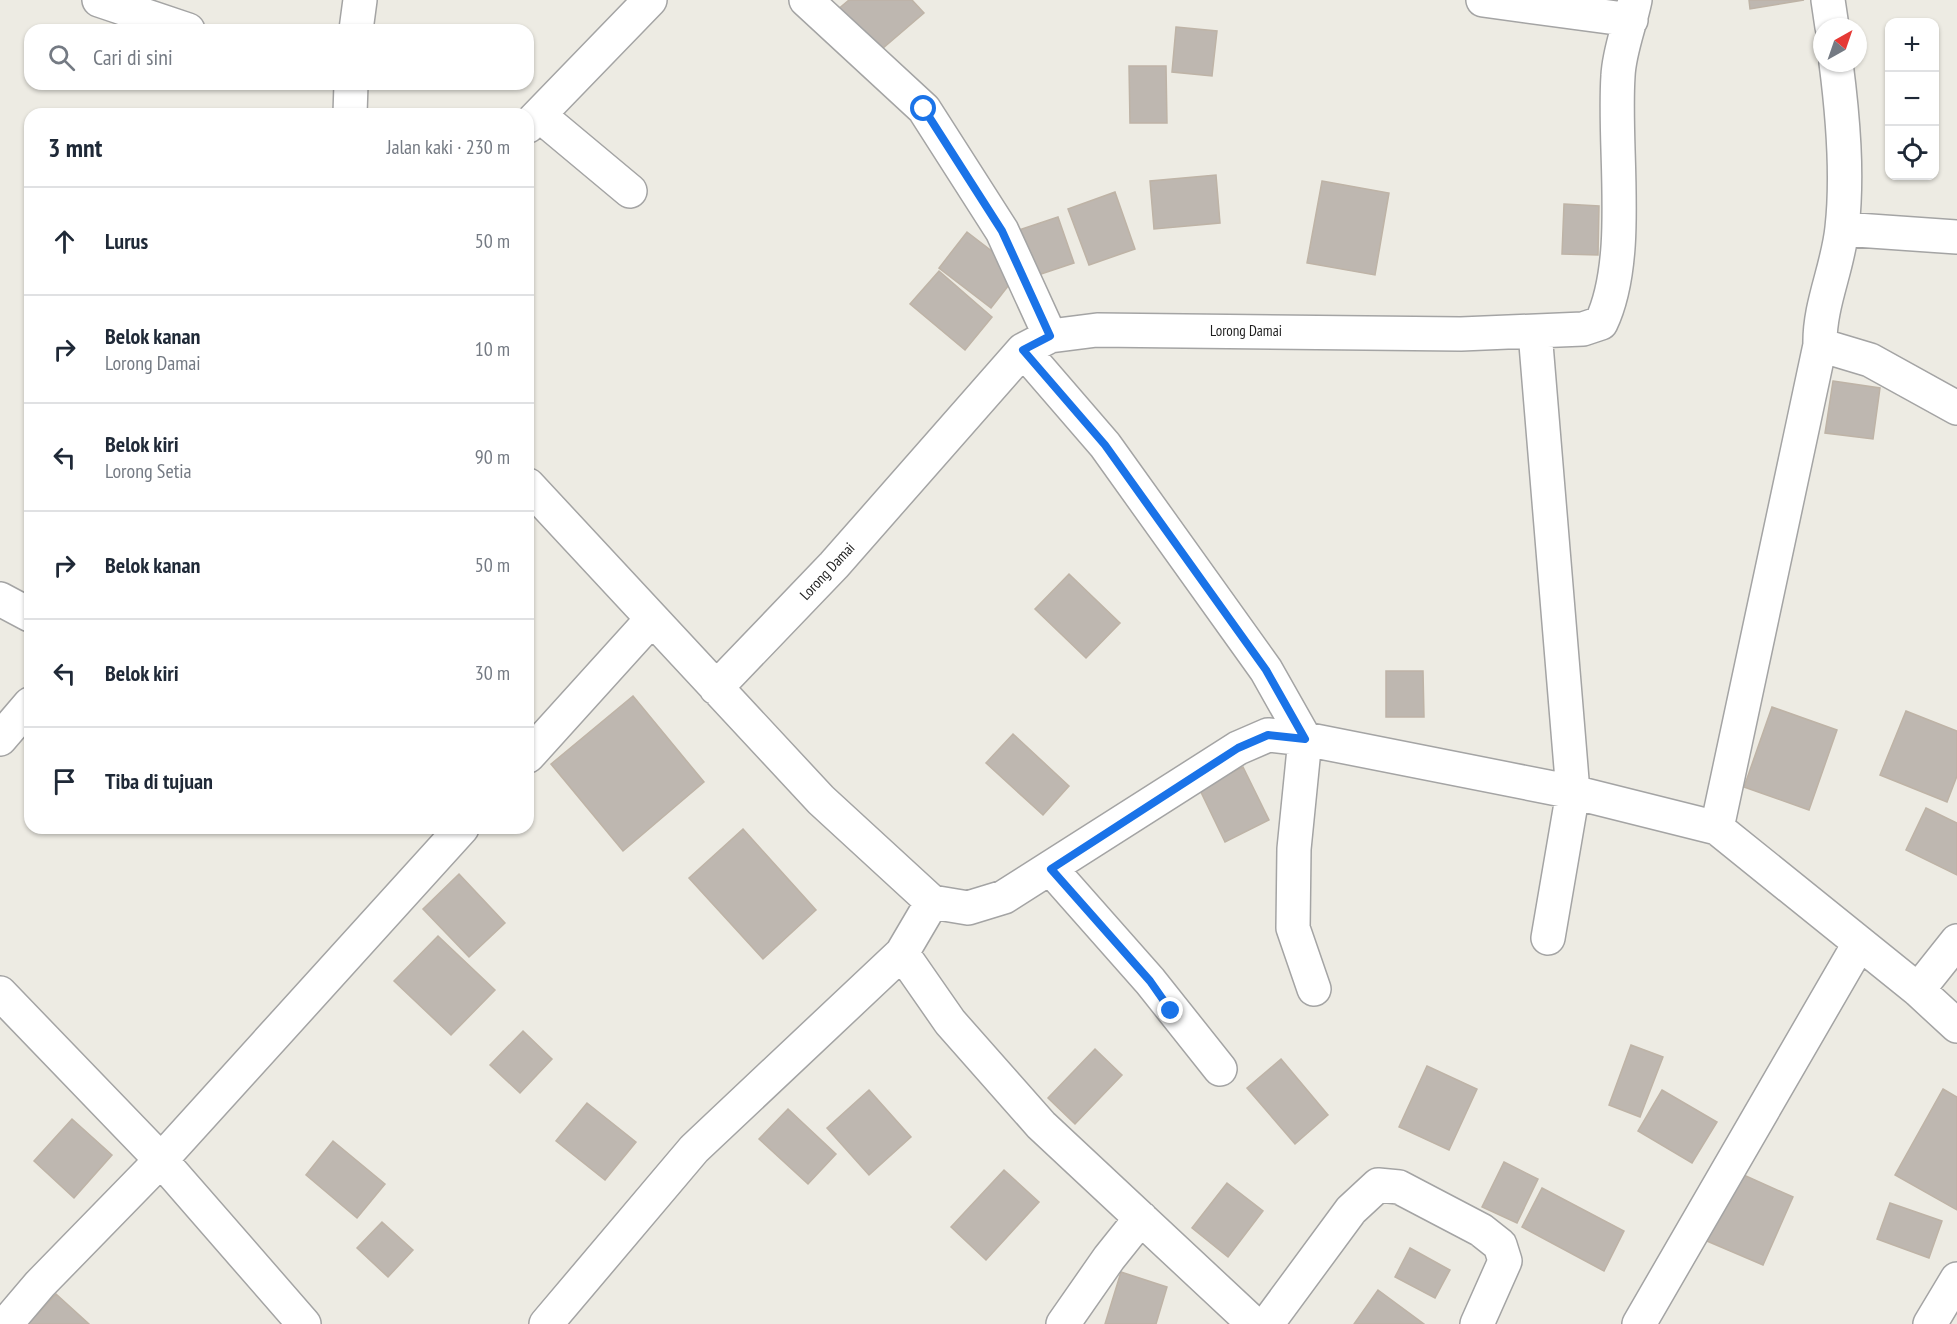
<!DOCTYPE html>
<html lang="id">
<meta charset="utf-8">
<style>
:root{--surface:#fff;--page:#f6f6f7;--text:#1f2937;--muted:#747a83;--line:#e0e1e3}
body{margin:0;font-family:"PT Sans Narrow",sans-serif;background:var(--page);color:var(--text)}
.controls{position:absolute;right:18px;top:18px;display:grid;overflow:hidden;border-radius:12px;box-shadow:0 2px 4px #0004}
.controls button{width:54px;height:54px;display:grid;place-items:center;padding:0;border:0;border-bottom:2px solid var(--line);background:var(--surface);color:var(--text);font:30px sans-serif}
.compass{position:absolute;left:1813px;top:18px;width:54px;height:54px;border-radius:50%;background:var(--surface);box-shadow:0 2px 4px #0004;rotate:40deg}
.stop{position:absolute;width:18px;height:18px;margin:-14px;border:4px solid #1a73e8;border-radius:50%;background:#fff}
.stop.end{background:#1a73e8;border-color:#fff;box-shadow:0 2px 6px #0008}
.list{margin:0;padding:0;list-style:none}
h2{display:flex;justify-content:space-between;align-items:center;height:78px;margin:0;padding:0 24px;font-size:26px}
h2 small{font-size:20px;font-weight:400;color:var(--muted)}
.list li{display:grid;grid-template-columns:39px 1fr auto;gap:18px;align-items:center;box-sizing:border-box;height:108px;padding:0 24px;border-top:2px solid var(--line)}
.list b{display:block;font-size:22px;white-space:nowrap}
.list p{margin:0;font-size:20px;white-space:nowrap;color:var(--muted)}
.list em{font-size:20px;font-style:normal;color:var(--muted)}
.icon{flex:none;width:33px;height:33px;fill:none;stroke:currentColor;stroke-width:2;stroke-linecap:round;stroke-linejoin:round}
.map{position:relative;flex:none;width:1957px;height:1324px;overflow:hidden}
.search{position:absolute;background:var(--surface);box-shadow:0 2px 4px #0004;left:24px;top:24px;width:510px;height:66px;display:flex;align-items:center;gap:15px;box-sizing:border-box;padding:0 21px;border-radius:18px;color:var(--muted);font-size:22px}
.panel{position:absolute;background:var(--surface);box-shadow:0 2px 4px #0004;left:24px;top:108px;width:510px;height:726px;border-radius:18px}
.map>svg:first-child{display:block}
.building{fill:#beb7b0;stroke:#beb3a6;stroke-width:1.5}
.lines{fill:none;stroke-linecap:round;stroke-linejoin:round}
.minor-casing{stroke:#a4a4a4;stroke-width:36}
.minor{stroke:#fff;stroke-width:33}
.route{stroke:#1a73e8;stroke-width:8}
.labels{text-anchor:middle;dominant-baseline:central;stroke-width:6;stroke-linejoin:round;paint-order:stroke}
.street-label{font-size:15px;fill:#1d1d1d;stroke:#fff}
</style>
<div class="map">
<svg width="1957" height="1324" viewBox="0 0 1957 1324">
<rect width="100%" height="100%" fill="#edebe3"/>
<path class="building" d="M849 0H912L924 13 875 55 837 10Z
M1749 0H1804L1750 9Z
M1176 27 1217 31 1212 76 1172 72Z
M1129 66H1166L1167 123H1130Z
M1216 175 1220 223 1154 229 1150 181Z
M1322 181 1389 193 1375 275 1307 263Z
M1115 192 1135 249 1089 265 1068 209Z
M1564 204 1599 206 1598 255 1562 254Z
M1058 217 1074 263 1035 276 1019 230Z
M967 232 1019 272 991 308 939 268Z
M939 271 992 317 965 350 910 304Z
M1833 381 1880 388 1873 439 1825 433Z
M1069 574 1120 623 1086 658 1035 609Z
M1386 671H1423L1424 717H1386Z
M633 696 704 782 623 851 551 764Z
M1772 707 1837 730 1809 810 1744 787Z
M1906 711 1957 731V776L1947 802 1880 775Z
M1013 734 1069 786 1043 815 986 763Z
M1243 767 1269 820 1225 842 1199 788Z
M1926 808 1957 823V875L1906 850Z
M743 829 816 910 763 959 689 878Z
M459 874 505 923 469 957 423 909Z
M438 936 495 990 451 1035 394 981Z
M523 1031 552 1059 520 1093 490 1065Z
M1631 1045 1663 1057 1640 1117 1609 1105Z
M1095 1049 1122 1075 1075 1124 1048 1098Z
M1281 1059 1328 1115 1295 1144 1247 1088Z
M1427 1066 1477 1089 1449 1150 1399 1127Z
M1943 1089 1957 1097V1210L1895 1175Z
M869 1090 911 1137 869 1175 827 1128Z
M1662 1090 1717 1122 1692 1163 1638 1131Z
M587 1103 636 1142 605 1180 556 1141Z
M788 1109 836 1154 808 1184 759 1139Z
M72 1119 112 1155 74 1198 34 1161Z
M333 1141 385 1184 357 1218 306 1175Z
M1504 1162 1538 1179 1517 1223 1482 1207Z
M1004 1170 1039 1202 986 1260 951 1227Z
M1737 1172 1793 1197 1763 1265 1707 1241Z
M1227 1183 1263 1211 1228 1257 1192 1228Z
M1542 1188 1624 1231 1604 1271 1522 1227Z
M1890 1203 1942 1221 1929 1258 1877 1239Z
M382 1222 413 1250 388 1277 357 1248Z
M1410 1248 1450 1270 1435 1298 1395 1277Z
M1121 1272 1167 1287 1156 1324H1105Z
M1378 1290 1424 1324H1354Z
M56 1294 89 1324H28Z"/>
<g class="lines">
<defs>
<path id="minor" d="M99 0 188 30
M806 0 924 109 1002 231 1050 336
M1483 0 1631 20
M1828 0 1832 27
M356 30 360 0
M350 114 351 84
M539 115 630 191
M528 126 650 0
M1842 229 1957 237
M1535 332 1573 792 1548 938
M1820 345 1870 360 1957 408
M1023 350 1105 445 1266 670 1305 739 1294 849 1293 928 1314 989
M528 485 821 800 932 902 968 908 1004 897 1238 748 1268 735 1305 739 1573 792 1717 828 1918 990 1957 1026
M0 599 30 615
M716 688 834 565 1023 350 1050 336 1097 330 1461 334 1583 329 1601 323C1632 258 1613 149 1618 76 1619 51 1630 25 1635 0
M0 739 30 704
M528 756 652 619
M1717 828 1820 345C1819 305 1838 268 1842 228 1848 174 1843 117 1836 63
M1051 869 1150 981 1220 1069
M902 953 950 1022 1041 1125 1254 1324
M1918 990 1957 941
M0 993 161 1160 304 1324
M6 1324 40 1284 161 1160 462 828
M546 1324 694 1149 902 953 932 902
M1063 1324 1109 1258 1141 1218
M1267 1324 1351 1210 1378 1185 1399 1187 1481 1230 1500 1245 1505 1261 1477 1324
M1639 1324 1859 944
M1930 1324 1957 1279"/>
</defs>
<use href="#minor" class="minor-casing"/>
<use href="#minor" class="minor"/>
</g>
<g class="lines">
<path class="route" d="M924 109 1002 231 1050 336 1023 350 1105 445 1266 670 1305 739 1268 735 1238 748 1051 869 1150 981 1171 1011"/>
</g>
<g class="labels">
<g class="street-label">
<text x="1246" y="330">Lorong Damai</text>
<text transform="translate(827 571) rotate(-47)">Lorong Damai</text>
</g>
</g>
</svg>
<div class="controls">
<button>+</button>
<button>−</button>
<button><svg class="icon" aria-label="locate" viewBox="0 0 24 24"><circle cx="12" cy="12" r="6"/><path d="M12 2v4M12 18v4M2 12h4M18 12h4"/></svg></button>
</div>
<svg class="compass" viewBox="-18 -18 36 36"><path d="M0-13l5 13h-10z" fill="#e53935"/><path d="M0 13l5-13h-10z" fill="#747a83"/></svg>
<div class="stop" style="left:924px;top:109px"></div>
<div class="stop end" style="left:1171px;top:1011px"></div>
<div class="search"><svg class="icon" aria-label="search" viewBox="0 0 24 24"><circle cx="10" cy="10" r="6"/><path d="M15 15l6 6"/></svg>Cari di sini</div>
<section class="panel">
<h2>3 mnt<small>Jalan kaki · 230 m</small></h2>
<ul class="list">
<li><svg class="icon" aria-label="ahead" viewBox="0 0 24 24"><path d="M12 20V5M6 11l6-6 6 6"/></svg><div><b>Lurus</b></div><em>50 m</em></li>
<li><svg class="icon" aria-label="right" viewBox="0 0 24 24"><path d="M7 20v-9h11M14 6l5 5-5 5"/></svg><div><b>Belok kanan</b><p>Lorong Damai</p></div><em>10 m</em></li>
<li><svg class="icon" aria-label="left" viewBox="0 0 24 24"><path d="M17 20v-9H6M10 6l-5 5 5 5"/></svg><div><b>Belok kiri</b><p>Lorong Setia</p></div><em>90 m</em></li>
<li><svg class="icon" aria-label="right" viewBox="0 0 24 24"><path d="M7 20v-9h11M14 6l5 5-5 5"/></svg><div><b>Belok kanan</b></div><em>50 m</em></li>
<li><svg class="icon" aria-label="left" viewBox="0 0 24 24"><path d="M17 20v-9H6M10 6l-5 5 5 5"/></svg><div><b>Belok kiri</b></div><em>30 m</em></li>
<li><svg class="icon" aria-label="arrive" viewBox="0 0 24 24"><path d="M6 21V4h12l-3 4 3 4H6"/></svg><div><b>Tiba di tujuan</b></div></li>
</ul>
</section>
</div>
